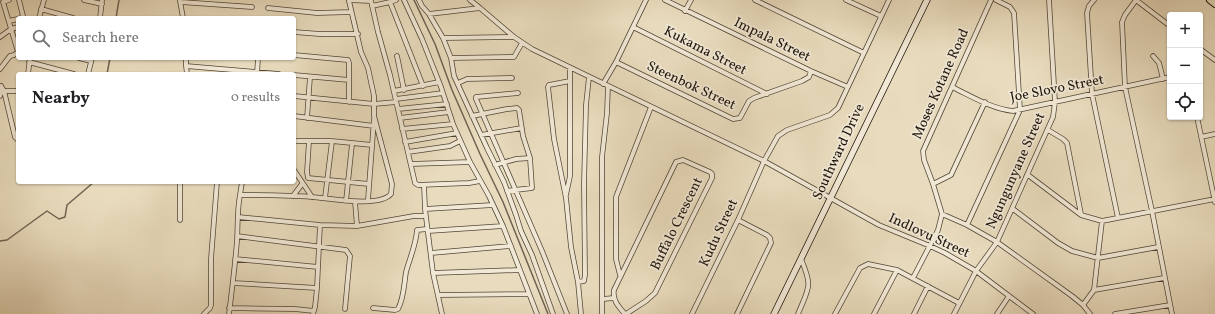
<!DOCTYPE html>
<meta charset="utf-8">
<style>
:root{--surface:#fff;--page:#f6f6f6;--text:#202124;--muted:#757577;--line:#e0e0e0}
body{margin:0;font-family:Vollkorn,serif;background:var(--page);color:var(--text)}
.controls{position:absolute;right:12px;top:12px;display:grid;overflow:hidden;border-radius:4px;box-shadow:0 1px 3px #0004}
.controls button{width:36px;height:36px;display:grid;place-items:center;padding:0;border:0;border-bottom:1px solid var(--line);background:var(--surface);color:var(--text);font:20px sans-serif}
.list{margin:0;padding:0;list-style:none}
h2{display:flex;justify-content:space-between;align-items:center;height:52px;margin:0;padding:0 16px;font-size:17px}
h2 small{font-size:13px;font-weight:400;color:var(--muted)}
.icon{flex:none;width:22px;height:22px;fill:none;stroke:currentColor;stroke-width:2;stroke-linecap:round;stroke-linejoin:round}
.map{position:relative;flex:none;width:1215px;height:314px;overflow:hidden}
.search{position:absolute;background:var(--surface);box-shadow:0 1px 3px #0004;left:16px;top:16px;width:280px;height:44px;display:flex;align-items:center;gap:10px;box-sizing:border-box;padding:0 14px;border-radius:4px;color:var(--muted);font-size:15px}
.panel{position:absolute;background:var(--surface);box-shadow:0 1px 3px #0004;left:16px;top:72px;width:280px;height:112px;border-radius:4px}
.map>svg:first-child{display:block}
.lines{fill:none;stroke-linecap:round;stroke-linejoin:round}
.stream{stroke:#6e6352;stroke-width:1.5}
.street-casing{stroke:#504638;stroke-width:5.5}
.secondary-casing{stroke:#1d140b;stroke-width:7}
.primary-casing{stroke:#1d140b;stroke-width:8}
.street{stroke:#f1e8d5;stroke-width:4}
.secondary{stroke:#f1e8d5;stroke-width:5.5}
.primary{stroke:#e9dcbe;stroke-width:6}
.labels{text-anchor:middle;dominant-baseline:central;stroke-width:3.5;stroke-linejoin:round;paint-order:stroke}
.street-label{font-size:14px;fill:#1d140b;stroke:#f1e8d5}
</style>
<div class="map">
<svg width="1215" height="314" viewBox="0 0 1215 314">
<rect width="100%" height="100%" fill="#e9dcbe"/>
<filter id="stains"><feTurbulence type="fractalNoise" baseFrequency=".005" numOctaves="4"/><feColorMatrix values="0 0 0 0 .2 0 0 0 0 .09 0 0 0 0 .02 0 0 0 .5 -.17"/></filter>
<radialGradient id="worn" r=".72"><stop offset=".6" stop-color="#630" stop-opacity="0"/><stop offset="1" stop-color="#630" stop-opacity=".3"/></radialGradient>
<g class="lines">
<path class="stream" d="M414 0 435 44 452 90 480 154 503 202 548 314
M116 18 119 0
M107 74 110 58
M0 241 7 240 47 211 59 219 65 217 67 205 94 182"/>
<defs>
<path id="street" d="M19 0 23 16 20 18
M84 0 102 4
M349 0 371 1 378 32 390 75 415 183 418 185 469 183 480 181
M396 0 390 2 423 86
M404 0 422 39 441 87 453 124 470 162 489 196 503 226 537 314
M419 0 422 6 429 14 443 38 451 58 454 76 487 148 504 182 516 215 521 231 532 255 553 314
M470 0 480 8
M665 0 811 71 848 87
M755 0 864 53
M846 0 881 16
M1094 0 1089 6 1087 13 1092 94 1118 218
M1136 0 1125 15 1122 22 1125 87 1152 211 1172 314
M1136 0 1170 26
M180 1 183 18
M181 2 252 7
M372 6 390 2
M268 8 317 13 351 12
M41 9 73 18
M685 11 691 0
M429 14 480 8 514 37 532 49 764 161 879 225 930 246 945 253 976 271 1033 314
M39 18 44 0
M100 18 102 0
M9 21 18 19
M633 27 767 94
M294 32 320 34H358
M0 37 11 29 18 27
M443 38 514 37
M1200 49 1215 60
M294 55 348 60 349 63V102
M397 56 404 90
M1153 56 1159 63 1163 79
M79 58 91 61
M186 58V66L279 74
M451 58 514 57 522 43
M29 62 74 74
M616 62 733 119 740 118 749 101 754 98 802 81 809 77 811 71
M186 66 187 74
M570 68V81L549 85 548 87 554 139 566 198 571 247 578 282 581 314
M0 69 10 56 14 55 18 52 3 2 9 0
M28 74 30 58
M88 74 92 58
M257 74 258 58
M294 75 349 80
M458 83 467 79 512 78
M603 84 616 62 646 0
M1 86 4 91 15 137 18 140
M952 87C971 96 992 109 1013 111L1170 77
M4 91H18
M394 91 439 82
M518 93 476 97V99L542 251 567 314
M0 96 2 89 1 86
M294 96 374 104 396 102
M396 99 443 93
M398 109 447 104
M294 116 374 126
M472 116 507 109 517 108 519 110 523 136 530 158 516 159 495 165
M1197 117 1215 202
M307 118 310 77
M400 118 449 112
M402 129 453 124
M1048 130 1063 139 1067 143 1081 214
M481 135 522 128
M1201 137 1215 134
M297 141H332L372 145
M309 141 307 172 308 178 369 184
M405 142 457 133
M408 152 450 146 460 141
M411 164 470 162
M294 170 312 197
M1028 175 1081 215 1102 221 1215 199
M242 182 240 195C264 195 289 195 312 197 329 198 379 208 391 194L392 184 374 116V96L368 68 361 52 349 1
M933 184 951 175 985 102
M424 185 425 209
M507 191 532 188 530 158
M566 195 570 176V81
M293 196 302 184
M325 198 332 141
M368 200 374 119
M346 201 352 144
M355 202 357 226
M1013 209 1058 243 1072 251 1098 258 1158 247
M942 214 967 225 997 242 1072 296 1083 305 1090 314
M238 217 320 225 357 226 414 216H425
M180 220V182
M967 225 1020 110 1014 13 1010 7 996 0
M428 231 503 226
M237 236 346 250 350 256 345 309
M431 253 511 246
M235 259 318 267
M433 273 520 270
M620 275 616 259V197L651 107
M913 278 938 230 942 214 933 184 924 160 923 151 991 0
M578 282 584 281 585 275 584 184 586 105 589 77
M233 283 317 288
M1094 290 1164 278
M438 295 529 294
M603 299 614 298
M1083 305 1094 290 1102 221
M229 308 295 309 314 311
M373 308 395 310 398 309C404 298 404 284 406 272 410 257 416 245 417 230L427 229
M204 314 210 308 211 305V259L217 182
M229 314C232 290 235 265 237 241 238 225 237 210 240 195
M313 314 315 307 317 288 320 225
M442 314 433 273 425 209 493 205
M602 314V157L607 113 608 86
M625 314C619 307 612 300 614 290L676 162 683 160 710 172 712 174V178L655 293 646 301 626 314
M692 314 738 220 764 161 778 136 787 130 830 115 838 108 889 0
M737 314 771 243 770 238 767 235 738 220
M798 314C809 287 813 287 801 259
M835 314 860 268 868 264 897 270 959 303
M874 314 897 270
M914 314 928 286
M954 314 976 271 997 242 1053 117 1055 102 1049 0
M997 314 1009 296
M1115 314 1170 305"/>
<path id="secondary" d="M774 314 927 0"/>
<path id="primary" d="M1210 0 1215 4"/>
</defs>
<use href="#street" class="street-casing"/>
<use href="#secondary" class="secondary-casing"/>
<use href="#primary" class="primary-casing"/>
<use href="#street" class="street"/>
<use href="#secondary" class="secondary"/>
<use href="#primary" class="primary"/>
</g>
<g class="labels">
<g class="street-label">
<text transform="translate(772 40) rotate(26)">Impala Street</text>
<text transform="translate(705 51) rotate(27)">Kukama Street</text>
<text transform="translate(941 84) rotate(-66)">Moses Kotane Road</text>
<text transform="translate(691 86) rotate(25)">Steenbok Street</text>
<text transform="translate(1057 89) rotate(-11)">Joe Slovo Street</text>
<text transform="translate(839 152) rotate(-65)">Southward Drive</text>
<text transform="translate(1016 171) rotate(-66)">Ngungunyane Street</text>
<text transform="translate(677 224) rotate(-64)">Buffalo Crescent</text>
<text transform="translate(719 233) rotate(-65)">Kudu Street</text>
<text transform="translate(929 236) rotate(25)">Indlovu Street</text>
</g>
</g>
<rect width="100%" height="100%" filter="url(#stains)"/>
<rect width="100%" height="100%" fill="url(#worn)"/>
</svg>
<div class="controls">
<button>+</button>
<button>−</button>
<button><svg class="icon" aria-label="locate" viewBox="0 0 24 24"><circle cx="12" cy="12" r="6"/><path d="M12 2v4M12 18v4M2 12h4M18 12h4"/></svg></button>
</div>
<div class="search"><svg class="icon" aria-label="search" viewBox="0 0 24 24"><circle cx="10" cy="10" r="6"/><path d="M15 15l6 6"/></svg>Search here</div>
<section class="panel">
<h2>Nearby<small>0 results</small></h2>
<ul class="list">
</ul>
</section>
</div>
